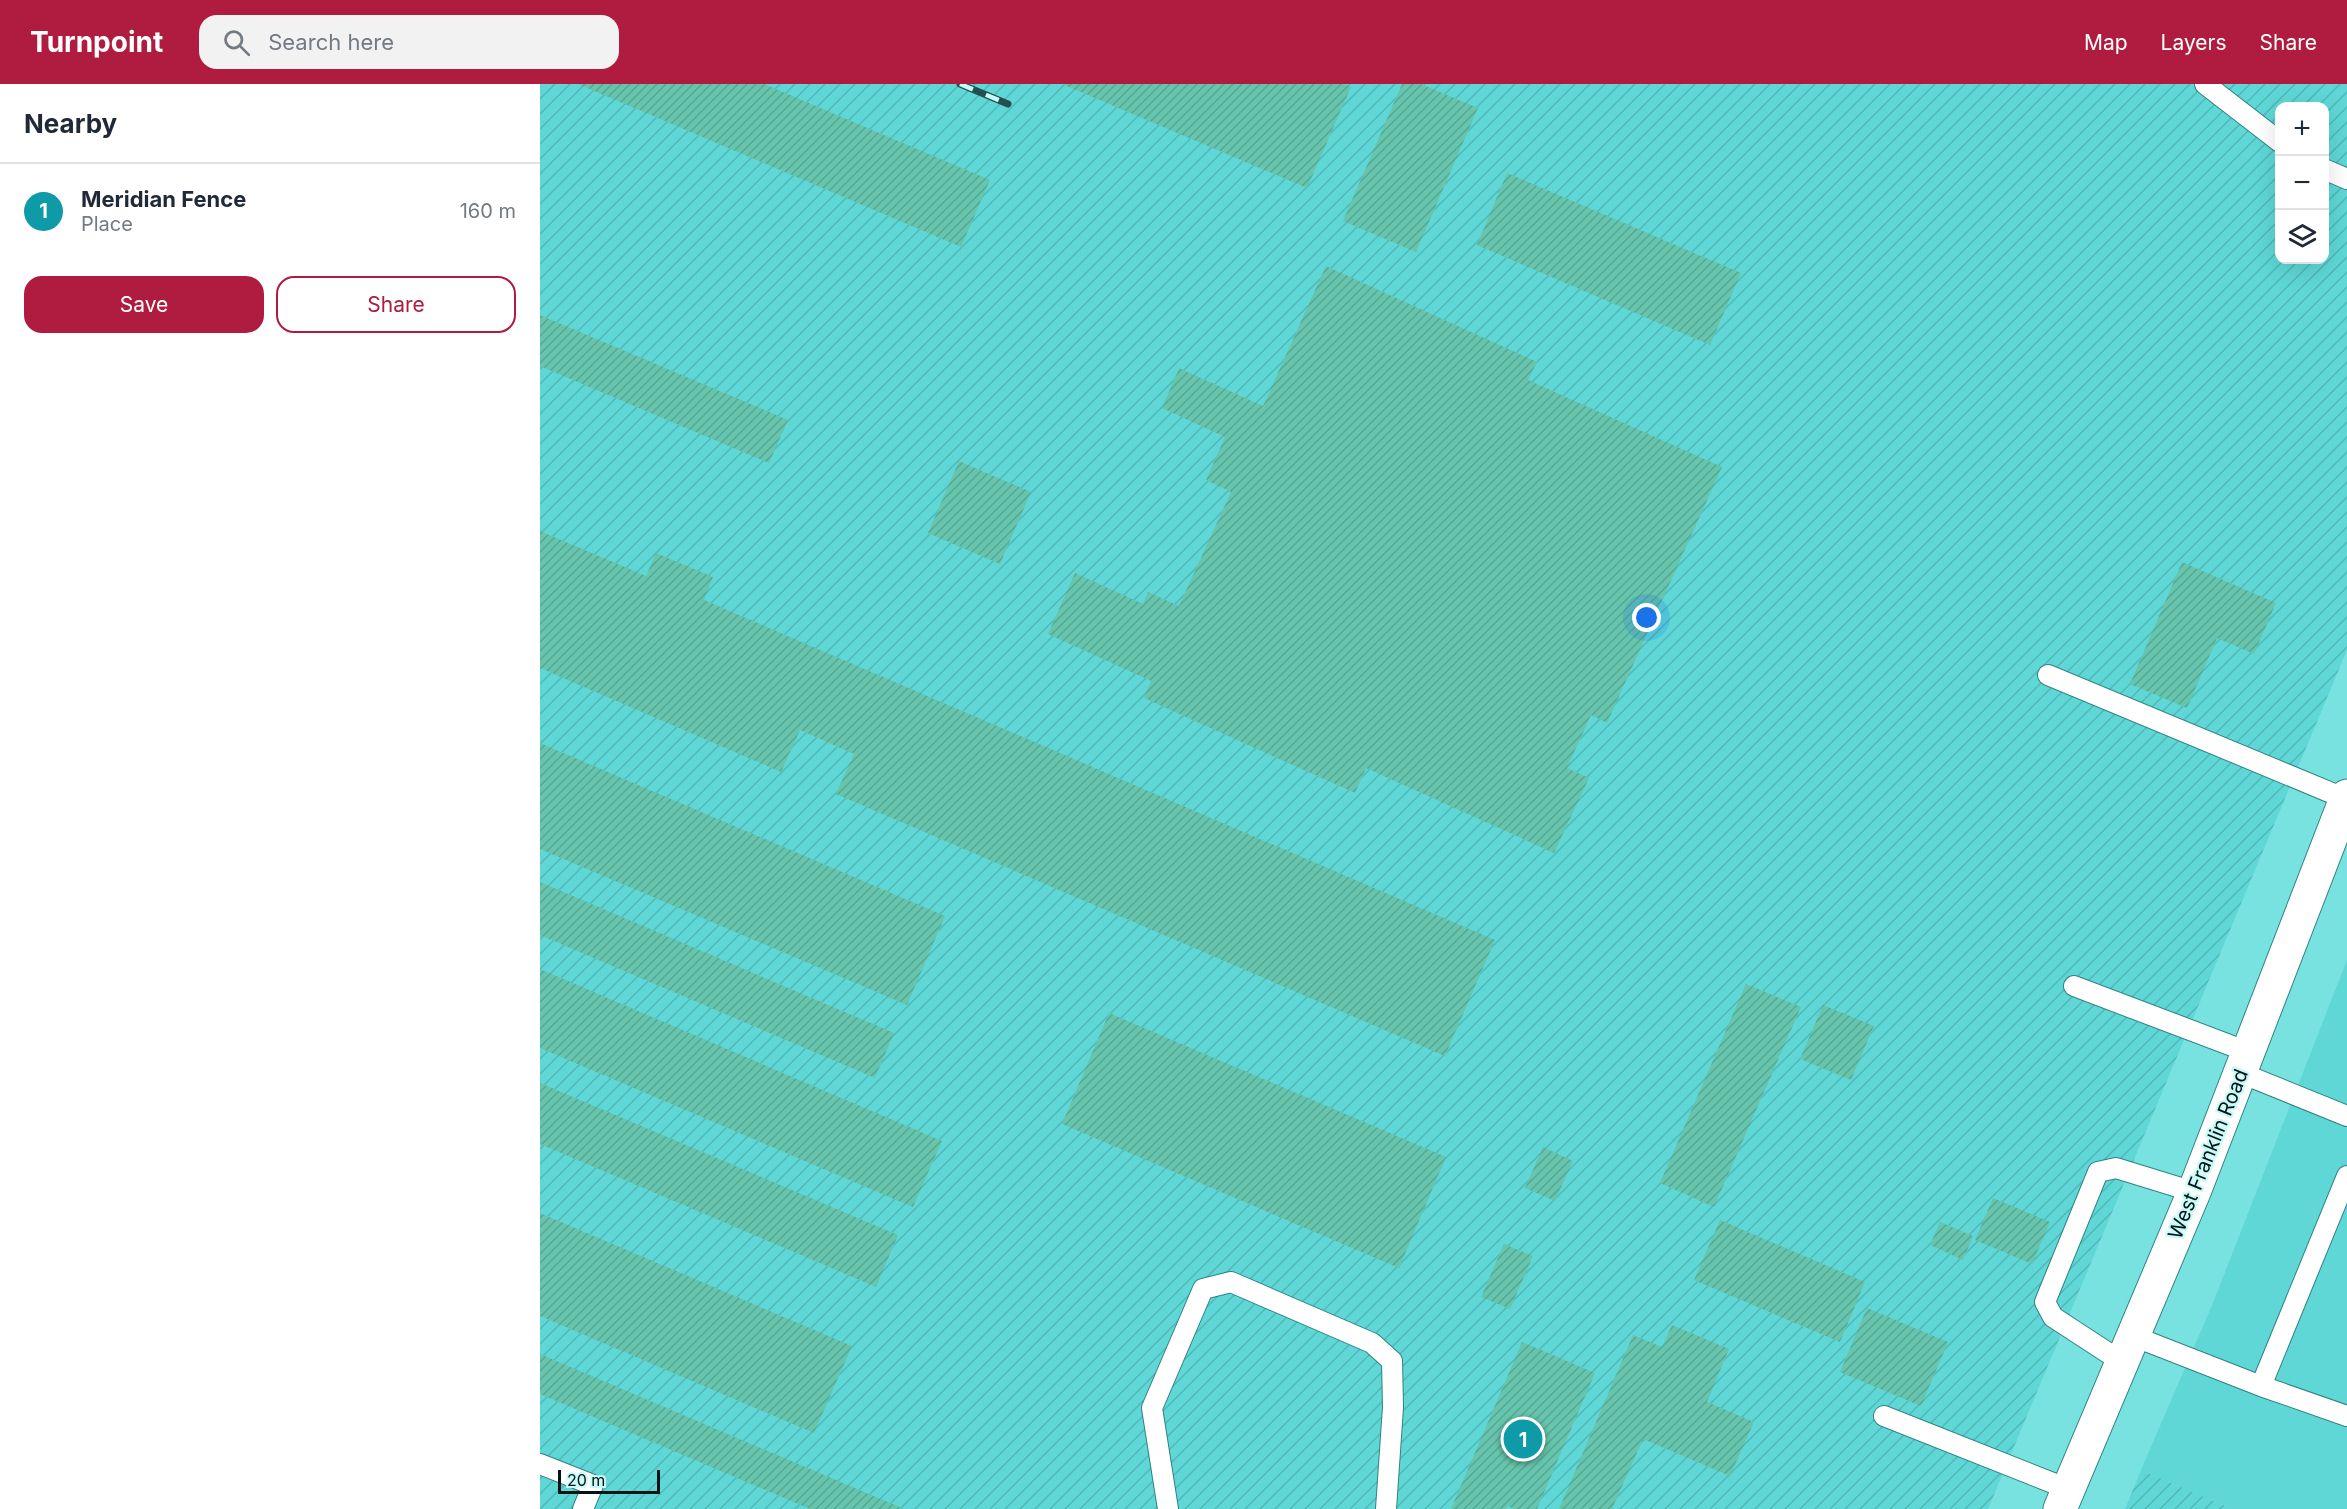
<!DOCTYPE html>
<meta charset="utf-8">
<style>
:root{--surface:#fff;--page:#f2f2f3;--text:#1f2937;--muted:#747a83;--line:#e0e1e3;--accent:#af1c3f}
body{margin:0;font-family:Inter,sans-serif;background:var(--page);color:var(--text)}
.controls{position:absolute;right:18px;top:18px;display:grid;overflow:hidden;border-radius:12px;box-shadow:0 6px 24px #0002}
.controls button{width:54px;height:54px;display:grid;place-items:center;padding:0;border:0;border-bottom:2px solid var(--line);background:var(--surface);color:var(--text);font:30px sans-serif}
.scale{position:absolute;left:18px;bottom:15px;width:102px;box-sizing:border-box;padding-left:6px;border:3px solid #001515;border-top:0;font-size:16px;line-height:21px;white-space:nowrap;color:#001515;-webkit-text-stroke:4px #c9f9f8;paint-order:stroke}
.you{position:absolute;left:1107px;top:534px;width:21px;height:21px;margin:-15px;border:4px solid #fff;border-radius:50%;background:#1a73e8;box-shadow:0 0 0 9px #1a73e833}
.badge{display:grid;place-items:center;width:39px;height:39px;border-radius:50%;background:var(--accent);color:#fff;font-size:20px;font-weight:700}
.pin{position:absolute;translate:-50% -50%;border:3px solid #fff;box-shadow:0 2px 6px #0006}
.list{margin:0;padding:0;list-style:none}
h2{display:flex;justify-content:space-between;align-items:center;height:78px;margin:0;padding:0 24px;font-size:26px}
h2 small{font-size:20px;font-weight:400;color:var(--muted)}
.list li{display:grid;grid-template-columns:39px 1fr auto;gap:18px;align-items:center;box-sizing:border-box;height:96px;padding:0 24px;border-top:2px solid var(--line)}
.list b{display:block;font-size:22px;white-space:nowrap}
.list p{margin:0;font-size:20px;white-space:nowrap;color:var(--muted)}
.list em{font-size:20px;font-style:normal;color:var(--muted)}
.actions{display:flex;gap:12px;padding:18px 24px}
.actions a{flex:1;padding:14px 0;border:2px solid var(--accent);border-radius:18px;text-align:center;font-size:21px;color:var(--accent)}
.actions .main{background:var(--accent);color:#fff}
.icon{flex:none;width:33px;height:33px;fill:none;stroke:currentColor;stroke-width:2;stroke-linecap:round;stroke-linejoin:round}
.map{position:relative;flex:none;width:1807px;height:1425px;overflow:hidden}
header{display:flex;align-items:center;gap:36px;box-sizing:border-box;height:84px;padding:0 30px;background:var(--accent);color:#fff}
header strong{font-size:28px}
nav{display:flex;gap:33px;margin-inline-start:auto;font-size:21px}
.search{width:420px;height:54px;background:var(--page);display:flex;align-items:center;gap:15px;box-sizing:border-box;padding:0 21px;border-radius:18px;color:var(--muted);font-size:22px}
main{display:flex}
aside{flex:1;background:var(--surface)}
.map>svg:first-child{display:block}
.built{fill:#5ed7d6}
.industrial{fill:url(#industrial-furrows);fill-rule:evenodd}
.building{fill:url(#building-hatch)}
.lines{fill:none;stroke-linecap:round;stroke-linejoin:round}
.service-casing{stroke:#308382;stroke-width:22}
.secondary-casing{stroke:#308382;stroke-width:35}
.service{stroke:#fff;stroke-width:20}
.secondary{stroke:#fff;stroke-width:33}
.rail-casing{stroke:#23504f;stroke-width:7}
.rail{stroke:#c9f9f8;stroke-width:4.5;stroke-dasharray:14;stroke-linecap:butt}
.labels{text-anchor:middle;dominant-baseline:central;stroke-width:4.5;stroke-linejoin:round;paint-order:stroke}
.street-label{font-size:20px;fill:#001515;stroke:#c9f9f8}
</style>
<header>
<strong>Turnpoint</strong>
<div class="search"><svg class="icon" aria-label="search" viewBox="0 0 24 24"><circle cx="10" cy="10" r="6"/><path d="M15 15l6 6"/></svg>Search here</div>
<nav><a>Map</a><a>Layers</a><a>Share</a></nav>
</header>
<main>
<aside>
<h2>Nearby<small></small></h2>
<ul class="list">
<li><span class="badge" style="background:#0f9aa8">1</span><div><b>Meridian Fence</b><p>Place</p></div><em>160 m</em></li>
</ul>
<div class="actions"><a class="main">Save</a><a>Share</a></div>
</aside>
<div class="map">
<svg width="1807" height="1425" viewBox="0 0 1807 1425">
<defs>
<pattern id="industrial-furrows" width="10" height="10" patternUnits="userSpaceOnUse" patternTransform="scale(1.5)"><rect width="10" height="10" fill="#5ed7d6"/><path d="M-1 1l2-2M0 10L10 0M9 11l2-2" fill="none" stroke="#50b8b7"/></pattern>
<pattern id="building-hatch" width="6" height="6" patternUnits="userSpaceOnUse" patternTransform="scale(1.5)"><rect width="6" height="6" fill="#66c5ac"/><path d="M-1 1l2-2M0 6l6-6M5 7l2-2" fill="none" stroke="#57a893"/></pattern>
</defs>
<rect width="100%" height="100%" fill="#78e2e0"/>
<path class="built" d="M1807 876V1425H1692L1601 1386 1673 1219Z"/>
<path class="industrial" d="M0 0H1807V566L1448 1425H0ZM1740 22H1784V176H1740Z
M1601 1386 1692 1425H1585Z"/>
<path class="building" d="M38 0H224L450 96 421 163Z
M522 0H804L811 3 767 104Z
M862 0H881L938 24 876 168 803 137Z
M967 89 1201 189 1170 261 937 161Z
M786 182 997 278 988 296 1182 383 1067 639 1051 631 1027 684 1049 694 1014 769 826 684 815 709 604 614 611 597 508 550 535 489 603 520 608 508 639 522 691 408 666 396 685 353 622 324 639 284 723 322Z
M0 231 248 336 229 379 0 282Z
M419 377 491 408 460 480 388 449Z
M0 447 106 492 116 469 173 493 164 516 955 856 905 972 296 710 314 670 260 646 241 688 0 584Z
M1642 478 1736 519 1714 570 1677 554 1647 624 1590 600Z
M0 659 405 832 367 921 0 765Z
M0 798 354 949 335 994 0 851Z
M0 885 402 1057 373 1123 0 964Z
M1206 900 1261 923 1174 1123 1120 1099Z
M1283 921 1334 942 1311 996 1260 975Z
M569 929 906 1073 859 1184 522 1040Z
M0 999 358 1151 336 1203 0 1060Z
M1003 1063 1033 1077 1015 1117 985 1104Z
M1453 1114 1510 1138 1492 1180 1435 1156Z
M0 1129 312 1262 274 1349 0 1232Z
M1180 1136 1325 1198 1300 1258 1154 1196Z
M1400 1138 1433 1152 1423 1176 1390 1161Z
M964 1160 993 1172 970 1225 941 1213Z
M1327 1224 1408 1258 1381 1322 1300 1288Z
M1132 1241 1189 1265 1167 1318 1214 1338 1190 1392 1103 1355 1072 1425H1019L1093 1251 1122 1263Z
M982 1258 1055 1289 997 1425H974L967 1422 966 1425H911Z
M0 1270 364 1425H270L0 1310Z"/>
<g class="lines">
<defs>
<path id="service" d="M1665 0 1740 58
M1784 85 1807 95
M1508 591 1806 715
M1534 902 1708 968
M1701 989 1807 1032
M1593 1252 1721 1302 1807 1332
M1582 1278 1513 1233 1505 1218 1558 1088 1576 1084 1654 1108
M1721 1302 1807 1092
M1344 1332 1528 1405
M0 1380 53 1401 43 1425
M628 1425 612 1324 663 1205 691 1198 832 1259 852 1277 853 1323 846 1425"/>
<path id="secondary" d="M1520 1425 1654 1108 1807 712"/>
</defs>
<use href="#service" class="service-casing"/>
<use href="#secondary" class="secondary-casing"/>
<use href="#service" class="service"/>
<use href="#secondary" class="secondary"/>
<defs>
<path id="rail" d="M420 0 468 20"/>
</defs>
<use href="#rail" class="rail-casing"/>
<use href="#rail" class="rail"/>
</g>
<g class="labels">
<g class="street-label">
<text transform="translate(1668 1070) rotate(-68)">West Franklin Road</text>
</g>
</g>
</svg>
<div class="controls">
<button>+</button>
<button>−</button>
<button><svg class="icon" aria-label="layers" viewBox="0 0 24 24"><path d="M12 4l9 5-9 5-9-5zM3 14l9 5 9-5"/></svg></button>
</div>
<div class="scale">20 m</div>
<div class="you"></div>
<div class="pin badge" style="left:983px;top:1355px;background:#0f9aa8">1</div>
</div>
</main>
